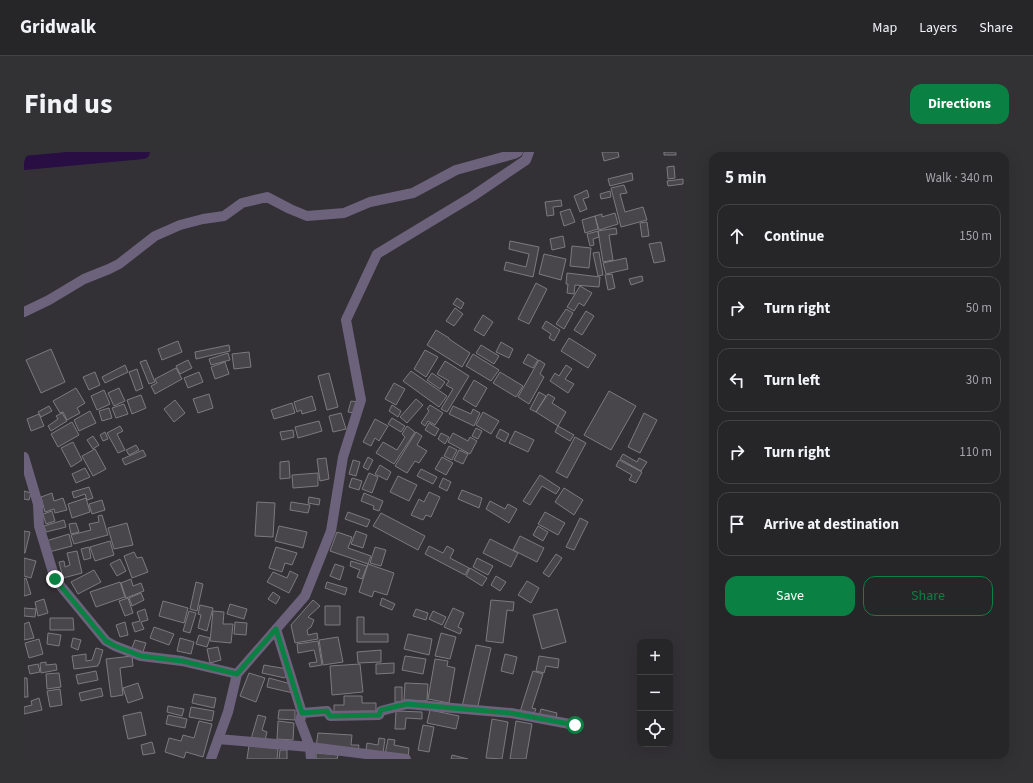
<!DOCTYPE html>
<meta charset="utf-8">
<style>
:root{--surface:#262528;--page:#323134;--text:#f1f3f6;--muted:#a4a5a8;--line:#424245;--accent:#0b8043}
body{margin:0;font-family:"Source Sans 3",sans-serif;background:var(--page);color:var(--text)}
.controls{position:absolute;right:12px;bottom:12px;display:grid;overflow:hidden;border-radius:8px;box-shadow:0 4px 16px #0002}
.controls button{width:36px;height:36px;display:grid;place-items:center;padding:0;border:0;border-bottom:1px solid var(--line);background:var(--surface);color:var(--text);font:20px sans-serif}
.stop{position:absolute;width:12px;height:12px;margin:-9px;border:3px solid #0b8043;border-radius:50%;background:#fff}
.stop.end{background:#0b8043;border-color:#fff;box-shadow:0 1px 4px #0008}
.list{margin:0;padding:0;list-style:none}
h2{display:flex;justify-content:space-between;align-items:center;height:52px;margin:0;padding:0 16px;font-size:17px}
h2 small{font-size:13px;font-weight:400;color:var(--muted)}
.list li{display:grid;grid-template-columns:26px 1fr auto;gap:12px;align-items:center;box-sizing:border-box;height:64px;margin:0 8px 8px;padding:0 8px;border:1px solid var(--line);border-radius:12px}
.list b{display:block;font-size:15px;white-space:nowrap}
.list em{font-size:13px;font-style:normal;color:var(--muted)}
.actions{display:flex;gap:8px;padding:12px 16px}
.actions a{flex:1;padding:9px 0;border:1px solid var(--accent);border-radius:12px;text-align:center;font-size:14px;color:var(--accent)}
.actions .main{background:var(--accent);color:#fff}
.icon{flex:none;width:22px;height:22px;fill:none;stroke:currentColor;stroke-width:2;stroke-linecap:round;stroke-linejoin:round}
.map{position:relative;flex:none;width:661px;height:607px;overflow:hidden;border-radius:12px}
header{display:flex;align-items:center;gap:24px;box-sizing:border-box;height:56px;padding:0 20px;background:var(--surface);border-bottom:1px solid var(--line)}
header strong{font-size:19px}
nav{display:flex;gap:22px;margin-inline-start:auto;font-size:14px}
.intro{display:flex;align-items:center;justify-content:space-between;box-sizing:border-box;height:96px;padding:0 24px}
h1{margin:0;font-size:28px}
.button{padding:10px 18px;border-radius:12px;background:var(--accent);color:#fff;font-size:14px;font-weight:700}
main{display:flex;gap:24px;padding:0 24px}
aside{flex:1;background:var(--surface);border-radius:12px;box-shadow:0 4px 16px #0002}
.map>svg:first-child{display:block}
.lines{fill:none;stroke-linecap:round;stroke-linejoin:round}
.canal{stroke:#280e42;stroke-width:14}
.building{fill:#48464b;stroke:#7c7a7f}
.minor{stroke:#6c627c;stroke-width:10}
.route{stroke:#0b8043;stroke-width:5}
</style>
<header>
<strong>Gridwalk</strong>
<nav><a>Map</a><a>Layers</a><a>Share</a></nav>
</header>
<div class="intro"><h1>Find us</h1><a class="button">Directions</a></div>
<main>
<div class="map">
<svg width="661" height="607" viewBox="0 0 661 607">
<rect width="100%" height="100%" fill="#333136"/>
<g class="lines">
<path class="canal" d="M0 11 119 0"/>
</g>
<path class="building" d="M578 0H594L595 5 580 9Z
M640 0H652V3H640Z
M650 14 651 26 644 27 643 15Z
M608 21 609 28 586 34 584 27Z
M659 27V32L644 34 643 29Z
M600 33 603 41 596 42 601 60 619 55 623 68 597 75 587 36Z
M563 38 565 45 559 47 563 57 556 60 550 44Z
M586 39 587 45 577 47 576 42Z
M537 48 538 54 529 55 530 63 523 64 521 50Z
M546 57 551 70 540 74 536 60Z
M591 61 594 72 575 78 571 64 578 62V65Z
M571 64 574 77 561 81 558 68Z
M623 70 625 84 618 85 616 71Z
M592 76 593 82 585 83 589 108 579 110 574 79Z
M574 79 575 85 569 87 570 93 566 94 563 82Z
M539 84 541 95 528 98 526 87Z
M486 89 515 95 509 125 480 118 482 110 502 115 505 102 485 97Z
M637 90 641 109 630 111 625 92Z
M548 94 567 96 565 116 546 114Z
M575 100 579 123 574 124 569 101Z
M520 102 542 107 537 128 515 122Z
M602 106 604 117 582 122 579 111Z
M543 121 576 125 575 135 551 133 550 142 543 141 544 132H542Z
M588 122 591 136 584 138 581 123Z
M618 124 619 129 607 133 605 127Z
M512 131 523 137 505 172 494 167Z
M556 134 568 141 560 154 555 151 550 159 543 155Z
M433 146 440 151 437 157 429 152Z
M431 156 439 162 430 174 422 169Z
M542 157 549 161 540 177 532 172Z
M562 159 570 164 558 183 550 178Z
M459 163 469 170 460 184 450 178Z
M522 169 536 178 530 189 525 186 527 182 518 176Z
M412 178 425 186V187L446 201 438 215 403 193Z
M545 186 572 203 564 216 537 199Z
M154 189 158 200 138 208 134 197Z
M477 190 489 197 485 206 472 200Z
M205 193 206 199 172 207 171 200Z
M457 193 475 204 470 212 452 201Z
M27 197 41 230 17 241 2 208Z
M401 198 414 205 402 225 390 217Z
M225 200 227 215 210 217 208 202Z
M204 201 206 208 187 213 185 207Z
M449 202 475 218 467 229 442 214Z
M504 202 514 208 509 216 499 211Z
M122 208 131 230 125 232 116 210Z
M164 208 168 216 156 222 152 214Z
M515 208 521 212 516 222 520 225 505 252 494 245Z
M421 209 445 224 423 260 417 257 429 237 422 233 425 229 413 222Z
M201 210 205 222 191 227 187 215Z
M101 213 104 220 81 231 78 225Z
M542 213 548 217 541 227 550 232 544 241 526 229 531 221 535 224Z
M152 216 158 227 131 242 127 234 133 231 131 227Z
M113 217 119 236 112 239 105 220Z
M387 219 423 244 415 255 379 229Z
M71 220 76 233 65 238 59 225Z
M175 220 179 230 164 236 160 226Z
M476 220 499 234 492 245 469 231Z
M305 221 314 255 303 258 294 224Z
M408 221 421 230 416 237 403 228Z
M450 228 463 236 452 255 439 247Z
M370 231 381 237 372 253 361 247Z
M52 236 61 251 53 256 56 261 43 268 39 260 36 261 29 249Z
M95 236 101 249 90 254 84 241Z
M80 238 86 252 73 258 67 244Z
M585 239 612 254 587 298 560 283Z
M515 240 522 244 512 260 506 257Z
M185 242 189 256 174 261 169 247Z
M524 242 531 246 528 251 542 260 534 274 512 260Z
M117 243 122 256 108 262 103 248Z
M288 244 292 258 278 262 277 258 273 260 270 250Z
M392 247 399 253 383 271 376 265Z
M151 248 161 261 150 270 140 257Z
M327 249 333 250 331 261 324 260Z
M268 251 271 261 250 267 247 258Z
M100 252 104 262 92 266 88 256Z
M368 253 377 259 374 265 365 259Z
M406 253 419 261 411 273 404 269 401 274 397 271 405 259 403 257Z
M25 254 28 259 17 265 14 260Z
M429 254 447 262 449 257 456 261 450 274 425 262Z
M85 256 88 266 78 269 75 259Z
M66 259 72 271 55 279 50 268Z
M459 260 475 269 467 282 452 273Z
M38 261 43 269 27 279 24 274 34 267 32 264Z
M317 261 322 277 309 280 305 264Z
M620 261 633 268 616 301 604 295Z
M15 262 20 274 7 279 3 267Z
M368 266 381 274 377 280 364 272Z
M351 267 364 274 355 289 351 286 347 294 339 290Z
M295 269 298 279 274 286 271 275Z
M48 270 55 283 34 295 27 282Z
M405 271 415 277 411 284 401 278Z
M96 274 99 279 93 282 101 298 94 301 83 281Z
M383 274 391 280 370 312 352 301 359 290 373 298 381 285 378 282Z
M534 274 550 283 546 289 531 280Z
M452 276 458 279 454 287 448 284Z
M476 277 485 282 481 290 472 285Z
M269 278 270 285 258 288 256 280Z
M491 279 510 288 504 300 485 291Z
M81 280 84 287 79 289 76 283Z
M392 280 398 284 393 293 403 299 395 311 391 309 383 321 371 314Z
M417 281 425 285 421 292 414 287Z
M429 281 444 289 446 285 453 289 446 302 424 290Z
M69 284 75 293 69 297 63 288Z
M551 285 562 291 543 326 532 320Z
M49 290 58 308 47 315 37 296Z
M112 293 115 298 105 303 102 298Z
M425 294 433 298 428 308 420 304Z
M71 297 82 317 69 324 58 304Z
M119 298 122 304 101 313 98 307Z
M435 298 444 302 439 312 430 308Z
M599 302 613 310 615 306 623 310 617 319 596 307Z
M344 305 349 308 344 318 339 315Z
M418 305 429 311 422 323 411 317Z
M302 306 305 327 296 329 293 307Z
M329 308 336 310 332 324 325 322Z
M595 308 618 320 612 331 605 328 608 323 592 314Z
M265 309 266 326 256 327V310Z
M356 313 367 320 363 328 351 322Z
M61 316 66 325 52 331 48 322Z
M397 317 413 325 409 332 393 324Z
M294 321V334L269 336 268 323Z
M345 321 354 325 348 341 338 337Z
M516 323 536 336 532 342 518 334 506 353 499 349Z
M374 324 393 333 385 349 366 340Z
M328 326 338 329 335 338 325 335Z
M419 326 427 330 423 339 415 335Z
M65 335 69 346 63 348 61 342 50 346 48 340Z
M540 336 559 348 550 363 531 350Z
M438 338 458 346 455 356 434 347Z
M0 339 7 341 5 348 0 347Z
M405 340 416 345 407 365 402 363 399 368 387 363 395 347 400 350Z
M28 341 30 349 39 346 43 358 31 361 30 357 21 360 17 345Z
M340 341 359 349 355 359 349 357 350 354 337 349Z
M285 345 296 347 295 353 284 351Z
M62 346 66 360 48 366 44 352Z
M78 348 81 358 68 362 65 352Z
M466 349 481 357 484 352 493 357 485 371 462 357Z
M233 350 251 351 249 385 231 384Z
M267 350 286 353 284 361 266 358Z
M28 359 31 369 22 372 19 362Z
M324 360 346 368 343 375 321 367Z
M521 360 541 371 534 383 514 372Z
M357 361 401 384 394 398 349 374Z
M78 363 84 383 50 392 47 383 67 378 65 372 75 370 74 364Z
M556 366 564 370 550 398 542 395Z
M40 368 42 375 22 380 20 374Z
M52 371 55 380 47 382 45 372Z
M103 371 109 393 90 397 84 376Z
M255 374 283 380 279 396 251 389Z
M514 374 524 380 519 389 509 383Z
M0 379 6 380 1 401H0Z
M332 379 343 383 339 396 327 392Z
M313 380 328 385 324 396 347 404 344 412 306 399Z
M45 382 48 394 25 400 22 389Z
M496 384 520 396 513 410 489 398Z
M466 387 494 401 487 415 459 401Z
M86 389 90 403 71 409 66 395Z
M405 394 419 401 423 394 430 398 426 406 445 416 441 423 401 402Z
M65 395 67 406 60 408 57 397Z
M252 395 273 401 268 413 261 411 258 420 245 416Z
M351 395 362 398 357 414 346 411Z
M53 399 58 421 39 426 35 410 40 409 41 415 46 413 43 401Z
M110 400 113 406 118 405 124 420 108 426 100 404Z
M532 402 538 406 525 425 519 421Z
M0 406 12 409 7 426 0 424Z
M453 406 469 414 464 423 449 415Z
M96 407 102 419 93 424 86 412Z
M327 409 343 414 338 427 333 425 336 418 326 414Z
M311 412 320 415 316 428 306 424Z
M344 412 370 421 363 443 350 439 348 445 335 440Z
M446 416 463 426 458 434 442 424Z
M70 418 77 430 54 442 47 430Z
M266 419 274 423 265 441 243 430 249 420 263 426Z
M472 424 482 430 476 439 467 433Z
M2 426 7 442 0 444V427Z
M107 427 109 434 117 431 120 439 102 446 97 431Z
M503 429 515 436 507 451 494 443Z
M96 430 101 445 72 455 66 440Z
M172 430 179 432 173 459 166 457Z
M303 430 323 436 321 443 301 436Z
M249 440 256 445 252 452 244 447Z
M117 441 120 448 108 454 105 446Z
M104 446 109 461 101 464 95 449Z
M358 446 371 452 368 458 356 453Z
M20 447 24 461 14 464 11 450Z
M289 448 296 454 284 465 290 468 287 475 283 478 284 483 293 481 294 487 271 491 267 473Z
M467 448 490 450 489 459 483 458 479 491 462 489Z
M139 449 164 456 160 471 135 464Z
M206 452 223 457 220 467 203 462Z
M176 453 189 456 183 479 174 476 177 463 174 462Z
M301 454H316V473H301Z
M0 456 12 457 11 465 0 464Z
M429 456 440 461 434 475 438 477 436 482 420 475Z
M121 457 124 468 117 470 120 477 111 480 108 471 116 469 113 460Z
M392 457 404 461 402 468 389 464Z
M533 457 542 490 518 497 509 463Z
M165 459 172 461 166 481 159 479Z
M189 459 200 460 199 472H209L207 491 186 489Z
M409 459 422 465 418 473 405 467Z
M333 465H340V482H364V490H333Z
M26 466H49L50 478H26Z
M5 470 10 486 0 488V472Z
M101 470 104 483 96 485 92 473Z
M211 470 223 471 222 483 210 482Z
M130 475 150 482 145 493 126 486Z
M24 481 37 483 35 494 23 492Z
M417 481 432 485 426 507 411 504Z
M384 482 408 487 405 503 380 497Z
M175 483 186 486 183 495 172 492Z
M314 485 319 510 299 513 295 488Z
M49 486 57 488 54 498 47 495Z
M156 486 170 490 167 502 153 499Z
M15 487 19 502 5 506 1 491Z
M111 488 122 491 119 500 108 496Z
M294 489 298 513 286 515 285 511 293 510 290 498 274 501 273 492Z
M452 493 467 496 453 558 438 555Z
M194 495 197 508 186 511 183 497Z
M72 496 79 498 75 512H74V514L50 517 48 504 62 502V509L68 508Z
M357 498V510L334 511 333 500Z
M481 502 493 505 489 522 477 519Z
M108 504 109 514 96 516 99 543 87 545 82 507Z
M381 504 402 507 399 522 378 518Z
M515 504 535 507 534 516 522 514 520 521 512 519Z
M411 507 424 509 423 514 431 516 425 551 404 547Z
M22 510V513L32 512 33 518 17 521 16 511Z
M370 511V521L352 522V512Z
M14 512 16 520 6 522 4 514Z
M336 512 339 540 308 543 306 514Z
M240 513 263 517 261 526 238 521Z
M72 519 74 528 54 532 52 523Z
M509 519 519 522 508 556 512 557 509 564 496 560Z
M35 521 37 535 23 537 22 522Z
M225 521 241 526 232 550 216 544Z
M0 526H3L4 545H0Z
M245 526 267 532 269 541 243 535Z
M114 531 119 546 104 551 99 536Z
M381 531 404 532 403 549 380 548Z
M371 535H378V550H371Z
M77 536 79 544 57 549 55 541Z
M36 537 38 553 26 555 23 539Z
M170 542 192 546 190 556 168 551Z
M320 544H338V551H352V561H310V553H320Z
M15 546 18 558 0 562V555L8 553 7 549Z
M144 554 160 557 158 564 143 560Z
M167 555 190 559 188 569 165 565Z
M517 557 533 561 532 567 515 563Z
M255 558H271V568L254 567Z
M406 558 435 564 432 577 403 571Z
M372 559 398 560V567L382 566 381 577H371Z
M117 560 122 583 104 587 99 564Z
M144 563 163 567 161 576 142 572Z
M234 563 242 565 238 578 243 580 241 588 227 587Z
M468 567 484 570 478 607 462 606Z
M175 569 188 572 179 605 162 600 160 606 141 600 145 586 157 589 159 583 170 586Z
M254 569 270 571 269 588 253 587Z
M492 569 508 572 502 607H486Z
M399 573 410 575 405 600 394 598Z
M294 581 328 583 327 593H335L334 599 292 595Z
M355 586 361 587 359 601 342 598 343 591 354 593Z
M364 587 371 588 370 593 385 596 384 606 361 602Z
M128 590 131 601 119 603 117 593Z
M225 593 254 597 253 607H223Z
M256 598H263V607H255Z
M292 601 314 603 313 607H292Z
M428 603 444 607H427Z"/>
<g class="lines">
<path class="minor" d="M0 160 25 148 60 127 85 117 95 112 131 84 156 73 179 67 200 64 218 51 243 45 266 57 283 64 320 61 346 50 389 41 432 18 490 2 494 0
M0 305 14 352 15 374 31 427 82 489 91 494 117 504 158 509 213 522
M252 477 278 561 276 569 286 595 287 607
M278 561 303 559 306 564 355 563 357 559 383 552 487 561 551 573
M194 587 286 595 382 607
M187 607 204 560 213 522 281 444 307 379 319 305 337 248 322 168 353 102 449 44 502 8 505 0"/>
</g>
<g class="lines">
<path class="route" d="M31 427 82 489 91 494 117 504 158 509 213 522 252 477 278 561 303 559 306 564 355 563 357 558 383 552 486 561 551 573"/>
</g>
</svg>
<div class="controls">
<button>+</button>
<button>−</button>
<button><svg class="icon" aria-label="locate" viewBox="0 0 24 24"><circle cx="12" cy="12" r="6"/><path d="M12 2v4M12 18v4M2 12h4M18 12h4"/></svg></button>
</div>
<div class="stop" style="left:551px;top:573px"></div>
<div class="stop end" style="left:31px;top:427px"></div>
</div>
<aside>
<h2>5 min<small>Walk · 340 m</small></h2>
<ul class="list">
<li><svg class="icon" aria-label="ahead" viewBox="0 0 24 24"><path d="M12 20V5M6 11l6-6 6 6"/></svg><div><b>Continue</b></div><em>150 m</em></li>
<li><svg class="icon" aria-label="right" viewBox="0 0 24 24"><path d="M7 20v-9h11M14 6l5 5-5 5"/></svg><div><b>Turn right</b></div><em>50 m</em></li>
<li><svg class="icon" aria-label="left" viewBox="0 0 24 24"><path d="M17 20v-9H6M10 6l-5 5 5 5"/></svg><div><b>Turn left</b></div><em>30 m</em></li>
<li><svg class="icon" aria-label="right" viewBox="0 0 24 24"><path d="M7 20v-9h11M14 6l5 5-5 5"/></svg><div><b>Turn right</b></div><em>110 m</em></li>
<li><svg class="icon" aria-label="arrive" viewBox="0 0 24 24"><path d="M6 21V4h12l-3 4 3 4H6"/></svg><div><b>Arrive at destination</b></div></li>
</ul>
<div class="actions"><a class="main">Save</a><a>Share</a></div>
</aside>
</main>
